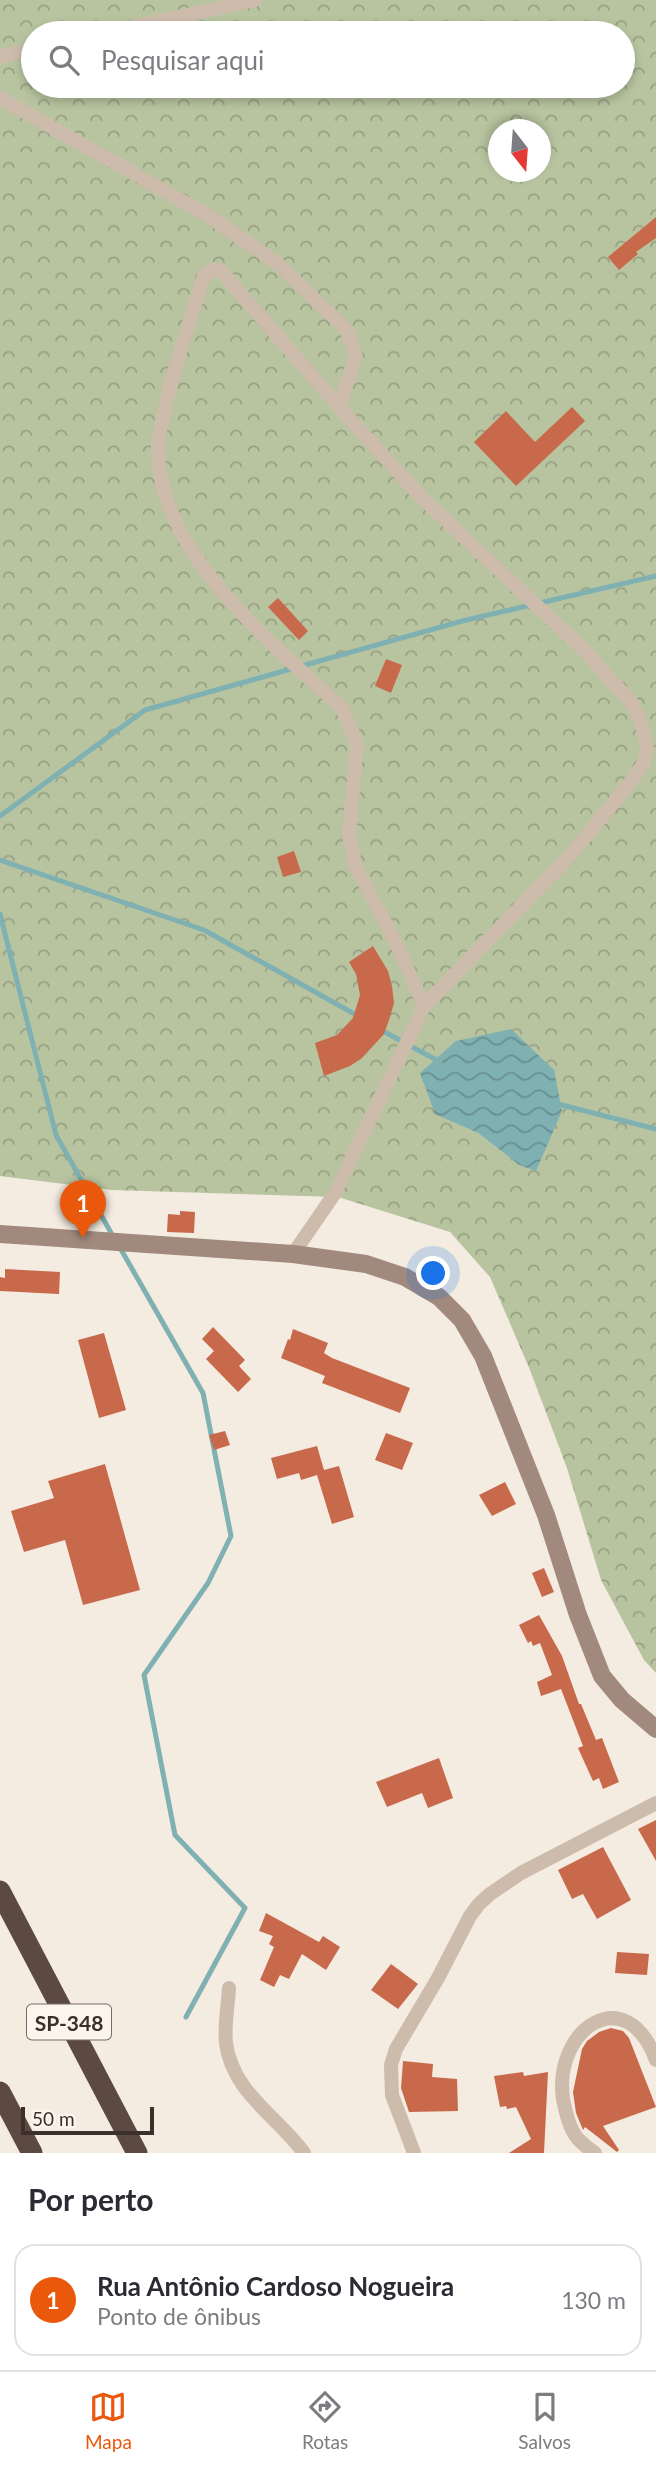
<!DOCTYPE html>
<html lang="pt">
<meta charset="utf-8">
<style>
:root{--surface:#fff;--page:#f2f2f3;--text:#2b2b33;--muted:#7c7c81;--line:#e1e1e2;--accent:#ea580c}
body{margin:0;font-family:Lato,sans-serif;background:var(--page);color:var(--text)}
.compass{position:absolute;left:488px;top:119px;width:63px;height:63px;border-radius:50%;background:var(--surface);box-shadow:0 4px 10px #0003;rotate:163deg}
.scale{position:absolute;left:21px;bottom:18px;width:133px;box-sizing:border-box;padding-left:7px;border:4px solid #3b302b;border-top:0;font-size:19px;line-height:24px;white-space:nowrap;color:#3b302b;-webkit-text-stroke:5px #fbf5ee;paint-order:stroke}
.you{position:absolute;left:434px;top:1274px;width:24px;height:24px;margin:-18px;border:5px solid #fff;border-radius:50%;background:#1a73e8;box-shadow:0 0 0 10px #1a73e833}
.badge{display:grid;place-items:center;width:46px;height:46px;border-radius:50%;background:var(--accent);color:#fff;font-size:23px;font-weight:700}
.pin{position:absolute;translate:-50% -58px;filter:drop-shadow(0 2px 4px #0008)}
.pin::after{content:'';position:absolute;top:37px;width:24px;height:21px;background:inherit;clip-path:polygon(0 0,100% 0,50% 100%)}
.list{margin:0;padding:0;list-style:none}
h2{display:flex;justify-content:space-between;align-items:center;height:91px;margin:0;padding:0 28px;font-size:30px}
h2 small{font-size:23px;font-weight:400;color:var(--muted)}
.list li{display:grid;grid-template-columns:46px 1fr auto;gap:21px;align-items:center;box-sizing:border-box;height:112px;margin:0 14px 14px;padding:0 14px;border:2px solid var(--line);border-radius:21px}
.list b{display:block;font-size:26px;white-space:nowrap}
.list p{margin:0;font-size:23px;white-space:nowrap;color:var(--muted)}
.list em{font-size:23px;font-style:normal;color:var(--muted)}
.icon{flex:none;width:38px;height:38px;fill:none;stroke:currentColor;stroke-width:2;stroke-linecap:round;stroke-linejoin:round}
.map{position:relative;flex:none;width:656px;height:2153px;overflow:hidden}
.search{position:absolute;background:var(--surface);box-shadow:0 4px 10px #0003;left:21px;right:21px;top:21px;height:77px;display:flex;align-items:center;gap:18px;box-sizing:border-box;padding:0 24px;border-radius:38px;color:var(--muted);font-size:26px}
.sheet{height:217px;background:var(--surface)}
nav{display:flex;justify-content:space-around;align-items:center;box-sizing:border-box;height:98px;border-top:2px solid var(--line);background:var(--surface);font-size:19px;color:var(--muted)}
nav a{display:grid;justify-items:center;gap:4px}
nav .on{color:var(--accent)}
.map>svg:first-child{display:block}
.forest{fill:url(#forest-crowns);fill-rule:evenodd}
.water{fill:url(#water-waves)}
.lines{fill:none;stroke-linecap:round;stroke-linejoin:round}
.stream{stroke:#7fb0b2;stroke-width:5}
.building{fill:#c8694b}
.minor{stroke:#cdbbac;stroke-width:14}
.secondary{stroke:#a18a7d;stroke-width:18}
.motorway{stroke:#5c4a42;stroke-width:21}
.labels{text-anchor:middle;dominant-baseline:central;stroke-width:5;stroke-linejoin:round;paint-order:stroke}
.shield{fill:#fbf5ee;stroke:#756b66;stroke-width:2}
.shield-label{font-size:21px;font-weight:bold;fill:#3b302b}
</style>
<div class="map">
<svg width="656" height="2153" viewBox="0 0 656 2153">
<defs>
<pattern id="forest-crowns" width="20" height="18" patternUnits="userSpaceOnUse" patternTransform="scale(1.75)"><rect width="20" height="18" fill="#b8c4a0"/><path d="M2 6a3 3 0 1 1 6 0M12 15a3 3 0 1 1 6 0" fill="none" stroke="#97a083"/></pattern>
<pattern id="water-waves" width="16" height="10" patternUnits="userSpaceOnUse" patternTransform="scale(1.75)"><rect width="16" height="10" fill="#7fb0b2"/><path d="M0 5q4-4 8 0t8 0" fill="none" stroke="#699091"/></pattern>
</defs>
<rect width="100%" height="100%" fill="#f4ebe1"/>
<path class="forest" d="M0 0H656V1673L644 1660 601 1580 567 1468 530 1370 490 1277 450 1232 338 1197 112 1190 0 1176ZM33 33H623V86H33ZM498 130H540V172H498ZM435 1113 545 1146 536 1170 519 1165 478 1133Z"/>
<path class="water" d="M511 1029 554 1070 562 1111 536 1171 519 1165 478 1133 435 1114 420 1073 456 1041Z"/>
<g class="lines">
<path class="stream" d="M0 816 145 710 462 621 656 576
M0 860 204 930 358 1016
M0 914 56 1135 114 1238
M381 1030 440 1062
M554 1103 656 1129
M119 1246 203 1393 231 1536 208 1583 144 1675 175 1835 245 1908 186 2017"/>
</g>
<path class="building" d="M656 217V238L636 252 638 254 619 270 608 257Z
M572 407 585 421 516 486 474 442 506 411 535 442Z
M278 598 308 631 299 640 268 607Z
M386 659 402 665 391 693 375 686Z
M294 851 301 872 283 877 277 857Z
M373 946 388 971 392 986 394 1003 389 1020 384 1034 362 1058 350 1066 324 1076 315 1043 337 1035 353 1018 360 995 356 974 349 962Z
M180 1211 195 1212 194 1233 167 1232 168 1214 180 1215Z
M5 1269 60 1272 59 1294 0 1291V1277L5 1278Z
M213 1327 245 1360 239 1366 251 1379 238 1392 206 1359 214 1351 202 1339Z
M293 1329 328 1343 324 1353 332 1358 410 1388 400 1413 322 1383 325 1376 281 1358 288 1339 290 1340Z
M104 1333 126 1410 99 1418 78 1340Z
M225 1431 230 1445 214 1450 209 1435Z
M386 1433 413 1443 402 1470 375 1460Z
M317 1446 324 1470 339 1466 354 1517 332 1524 317 1475 301 1480 299 1473 277 1479 271 1458Z
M105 1464 140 1590 83 1605 65 1540 24 1552 11 1511 54 1498 48 1481Z
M505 1482 516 1504 492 1516 479 1495Z
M544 1568 554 1592 542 1597 532 1573Z
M539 1615 562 1656 579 1704H581L596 1740 602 1738 619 1782 603 1789 599 1778 593 1781 578 1748 583 1746 561 1689 541 1696 537 1682 552 1675 540 1643 533 1646 531 1641 528 1643 519 1625Z
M439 1758 453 1798 428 1808 422 1793 387 1807 376 1782Z
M656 1820V1861L638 1829Z
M603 1847 631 1900 597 1919 583 1894 572 1899 558 1870Z
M266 1913 319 1942 323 1936 340 1947 326 1970 302 1954 289 1979 280 1975 274 1987 260 1980 274 1947 269 1944 273 1936 259 1931Z
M617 1952 649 1954 647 1975 615 1973Z
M391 1964 418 1984 398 2009 371 1990Z
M611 2028 623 2031 629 2038 656 2107 603 2126 619 2150 617 2152 585 2127 583 2130 576 2113 573 2092 582 2049 587 2041 599 2032Z
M403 2061 433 2064 432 2077 457 2079 458 2111 409 2112 401 2088Z
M523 2072 524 2076 548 2072 544 2153H509L531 2139 516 2107 507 2109 506 2106 500 2107 494 2076Z"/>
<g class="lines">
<path class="minor" d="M106 33 255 0
M0 57 33 49
M0 98 207 215 277 263 346 329 356 356 339 407
M293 1254 335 1193 424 1006 566 860 629 784 644 763 647 744 640 720 631 702 582 648 421 497 339 407 223 273 214 269 204 276C190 322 173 367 164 414 162 424 158 435 158 445 155 550 271 643 342 708L357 743 349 835 355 865 398 947 424 1006
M229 1988C228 2006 224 2026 226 2043 232 2092 278 2117 304 2153
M414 2153 392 2095 391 2065 396 2049 438 1978 470 1916 479 1904 490 1894 521 1873 656 1803
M595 2153C589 2149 583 2144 578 2139 569 2128 566 2113 563 2099 553 2029 626 1979 656 2060"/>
<path class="secondary" d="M0 1234 293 1254 366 1264 405 1277 439 1297 462 1320 483 1356 546 1515 578 1615 602 1676 622 1700 656 1729"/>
<path class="motorway" d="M0 1891 137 2153
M0 2092 32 2153"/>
</g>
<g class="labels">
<rect class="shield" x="27" y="2004.5" width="84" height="35" rx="5"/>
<g class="shield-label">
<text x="69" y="2022">SP-348</text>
</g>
</g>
</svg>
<svg class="compass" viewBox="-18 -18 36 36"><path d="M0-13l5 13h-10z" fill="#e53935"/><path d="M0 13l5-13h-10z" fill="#7c7c81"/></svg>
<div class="scale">50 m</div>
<div class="you"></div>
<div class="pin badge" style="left:83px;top:1238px">1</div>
<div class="search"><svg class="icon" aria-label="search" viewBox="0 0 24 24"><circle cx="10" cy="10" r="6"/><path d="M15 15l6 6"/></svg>Pesquisar aqui</div>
</div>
<section class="sheet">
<h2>Por perto<small></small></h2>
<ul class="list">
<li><span class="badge">1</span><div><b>Rua Antônio Cardoso Nogueira</b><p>Ponto de ônibus</p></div><em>130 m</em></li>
</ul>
</section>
<nav>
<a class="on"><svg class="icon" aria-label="map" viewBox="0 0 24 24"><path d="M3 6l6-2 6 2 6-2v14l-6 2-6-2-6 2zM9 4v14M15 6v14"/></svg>Mapa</a>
<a><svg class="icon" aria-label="directions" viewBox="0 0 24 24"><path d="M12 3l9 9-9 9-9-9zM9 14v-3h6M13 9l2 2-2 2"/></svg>Rotas</a>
<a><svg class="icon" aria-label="saved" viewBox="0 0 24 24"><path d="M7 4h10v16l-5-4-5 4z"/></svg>Salvos</a>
</nav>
